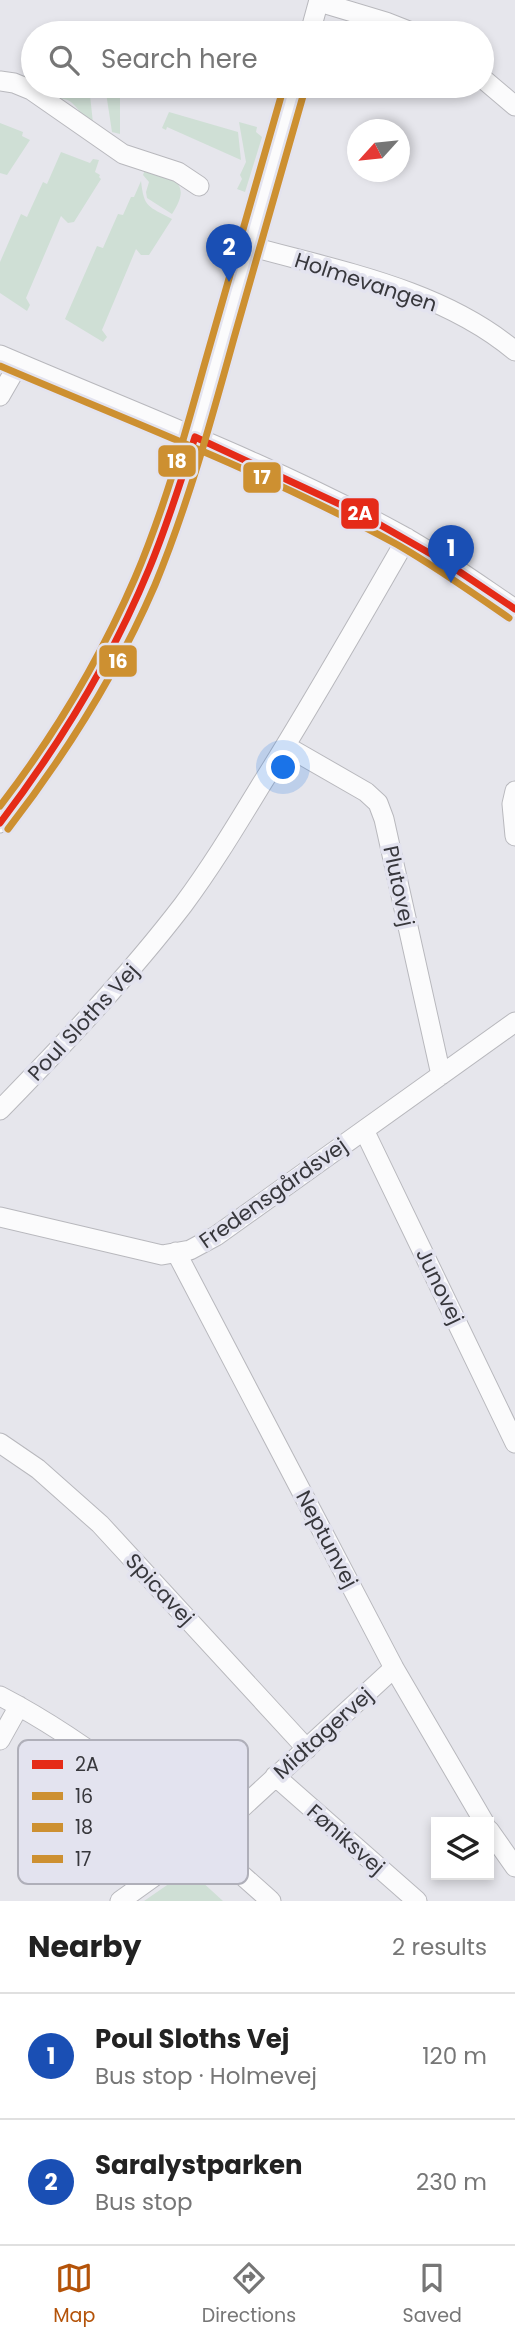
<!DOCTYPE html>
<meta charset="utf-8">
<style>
:root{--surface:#fff;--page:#f6f6f6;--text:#222;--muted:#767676;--line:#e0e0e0;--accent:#b45309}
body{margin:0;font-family:Poppins,sans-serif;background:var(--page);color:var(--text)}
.controls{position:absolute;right:21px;bottom:21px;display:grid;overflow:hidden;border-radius:0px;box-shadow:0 4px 10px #0003}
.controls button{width:63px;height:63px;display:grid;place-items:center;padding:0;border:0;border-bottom:2px solid var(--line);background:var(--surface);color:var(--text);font:35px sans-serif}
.compass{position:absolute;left:347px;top:119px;width:63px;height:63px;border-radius:50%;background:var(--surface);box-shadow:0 4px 10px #0003;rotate:243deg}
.you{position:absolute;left:284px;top:768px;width:24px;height:24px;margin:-18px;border:5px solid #fff;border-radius:50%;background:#1a73e8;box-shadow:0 0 0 10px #1a73e833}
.badge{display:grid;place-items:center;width:46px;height:46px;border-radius:50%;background:var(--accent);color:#fff;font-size:23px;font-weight:700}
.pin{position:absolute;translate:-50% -58px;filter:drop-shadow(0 2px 4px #0008)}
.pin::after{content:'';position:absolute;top:37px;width:24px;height:21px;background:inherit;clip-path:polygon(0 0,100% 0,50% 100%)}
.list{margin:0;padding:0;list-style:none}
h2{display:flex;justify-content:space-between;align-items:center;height:91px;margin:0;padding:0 28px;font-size:30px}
h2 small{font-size:23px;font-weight:400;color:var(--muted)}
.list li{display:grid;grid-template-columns:46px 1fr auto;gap:21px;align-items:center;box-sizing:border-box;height:126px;padding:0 28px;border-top:2px solid var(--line)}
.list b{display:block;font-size:26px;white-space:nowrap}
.list p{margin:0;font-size:23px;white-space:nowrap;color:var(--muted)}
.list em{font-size:23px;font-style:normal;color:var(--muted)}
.icon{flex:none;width:38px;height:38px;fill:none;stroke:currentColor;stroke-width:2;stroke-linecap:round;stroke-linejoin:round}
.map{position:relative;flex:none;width:515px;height:1901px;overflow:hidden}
.search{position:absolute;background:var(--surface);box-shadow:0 4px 10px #0003;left:21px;right:21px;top:21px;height:77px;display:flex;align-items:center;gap:18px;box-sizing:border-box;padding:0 24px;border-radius:38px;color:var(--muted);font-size:26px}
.sheet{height:343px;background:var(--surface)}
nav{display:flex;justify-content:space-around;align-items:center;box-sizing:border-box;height:98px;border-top:2px solid var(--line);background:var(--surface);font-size:19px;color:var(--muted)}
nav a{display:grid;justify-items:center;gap:4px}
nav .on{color:var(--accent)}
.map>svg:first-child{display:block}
.green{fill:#cfdfd5}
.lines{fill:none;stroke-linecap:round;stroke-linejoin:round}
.minor-casing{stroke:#b8b8bd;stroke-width:21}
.minor{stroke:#fbfbfc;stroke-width:19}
.bus-1-casing{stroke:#e3e3ef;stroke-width:12}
.bus-2-casing{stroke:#e3e3ef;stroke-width:12}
.bus-3-casing{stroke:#e3e3ef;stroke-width:12}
.bus-4-casing{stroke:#e3e3ef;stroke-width:12}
.bus-1{stroke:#e52b18;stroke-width:7}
.bus-2{stroke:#cd9031;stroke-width:7}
.bus-3{stroke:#cd9031;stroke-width:7}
.bus-4{stroke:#cd9031;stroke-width:7}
.labels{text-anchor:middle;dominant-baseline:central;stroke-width:7;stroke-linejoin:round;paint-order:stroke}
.street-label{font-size:21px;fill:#37373c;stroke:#e3e3ef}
.key{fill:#e3e3ef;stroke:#afafb9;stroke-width:2}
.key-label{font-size:19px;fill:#37373c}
.line-badge{stroke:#e3e3ef;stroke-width:2.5}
.badge-label{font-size:19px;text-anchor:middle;font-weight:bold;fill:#fff}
</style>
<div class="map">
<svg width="515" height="1901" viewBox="0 0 515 1901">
<rect width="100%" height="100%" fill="#e6e6ec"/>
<path class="green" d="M28 64 33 67V86H89L93 123C83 116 80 111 72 103 69 99 61 99 56 97 44 93 29 87 24 76Z
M105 86H120V134L112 132Z
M169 112 238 132 241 160 167 127 166 130 162 128Z
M239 122 257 127 256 132 262 137 245 192 237 189 242 179 240 175 246 162Z
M0 123 23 132 22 136 30 140 7 175 0 173Z
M61 152 90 163 93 159 99 160 95 172 100 175 99 177 101 179 74 222 68 223 61 216 26 298 30 305 27 311 0 293V262L21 214 27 217 43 182 47 184Z
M146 167C173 179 193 182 172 214L147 198 146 192 149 182 143 175Z
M141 181C144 208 148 206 172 219L149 255H141L136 249 102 330 107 337 103 342 65 319 97 246 103 248 118 214 123 215 131 197H134Z
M189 1870 223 1901H144Z"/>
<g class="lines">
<defs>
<path id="minor" d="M319 2 386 22 414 33
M310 33 319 0
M482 78 515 106
M0 81 14 83 31 90 123 154 178 172 199 186
M249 246C339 271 441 289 515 351
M0 355C135 413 274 465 403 536 442 558 478 584 515 609
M0 396 19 363
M286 746 366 792 378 803 384 819 441 1075
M0 823C52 757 95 687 131 612 170 530 193 442 218 356 243 266 269 176 295 86
M515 836 512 804 515 791
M0 1110C64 1044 127 978 183 905 212 866 236 826 261 785 312 704 359 621 407 538
M364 1130 515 1443
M0 1217 162 1255 190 1250 216 1236 515 1022
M176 1252 394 1668 484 1822
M0 1443 38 1469 100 1524 307 1749
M0 1696C102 1749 186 1825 271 1901
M0 1740 19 1706
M275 1776 417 1901
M489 1830 515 1867
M120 1901 166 1868 183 1851 221 1827 394 1668"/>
</defs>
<use href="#minor" class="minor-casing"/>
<use href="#minor" class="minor"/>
<defs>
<path id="bus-1" d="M195 437 363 515 445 562 515 609
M0 823C60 744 111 661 149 569 167 526 181 481 195 437"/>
<path id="bus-2" d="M8 829C66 754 117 673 155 585 188 505 211 421 234 338 257 255 281 172 305 89"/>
<path id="bus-3" d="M0 806C54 736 100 659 135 578 164 510 184 438 204 366 231 273 257 179 284 86"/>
<path id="bus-4" d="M0 366C134 423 270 475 398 545 436 567 473 593 509 618"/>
</defs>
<use href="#bus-1" class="bus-1-casing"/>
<use href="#bus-2" class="bus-2-casing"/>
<use href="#bus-3" class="bus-3-casing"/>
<use href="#bus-4" class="bus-4-casing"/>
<use href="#bus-1" class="bus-1"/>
<use href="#bus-2" class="bus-2"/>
<use href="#bus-3" class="bus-3"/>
<use href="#bus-4" class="bus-4"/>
</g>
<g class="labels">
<g class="street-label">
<text transform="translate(366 282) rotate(18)">Holmevangen</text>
<text transform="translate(399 886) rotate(78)">Plutovej</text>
<text transform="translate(83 1022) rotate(-47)">Poul Sloths Vej</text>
<text transform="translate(273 1193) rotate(-35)">Fredensgårdsvej</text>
<text transform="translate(440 1286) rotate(64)">Junovej</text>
<text transform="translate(327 1539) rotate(62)">Neptunvej</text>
<text transform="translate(160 1589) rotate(47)">Spicavej</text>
<text transform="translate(323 1733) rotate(-42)">Midtagervej</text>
<text transform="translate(346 1839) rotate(41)">Føniksvej</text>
</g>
</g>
<rect x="18" y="1740" width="230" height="144" rx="10" class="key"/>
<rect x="32" y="1760" width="31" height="9" fill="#e52b18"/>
<rect x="32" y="1792" width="31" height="8" fill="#cd9031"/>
<rect x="32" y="1823" width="31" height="9" fill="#cd9031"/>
<rect x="32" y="1855" width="31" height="8" fill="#cd9031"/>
<g class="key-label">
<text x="75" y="1771">2A</text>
<text x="75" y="1803">16</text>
<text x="75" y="1834">18</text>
<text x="75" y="1866">17</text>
</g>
<g class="line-badge">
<rect x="157" y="444" width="40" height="34" rx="7" fill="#cd9031"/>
<rect x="242" y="461" width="40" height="33" rx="7" fill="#cd9031"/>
<rect x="340" y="497" width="40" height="33" rx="7" fill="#e52b18"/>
<rect x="98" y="644" width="40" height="34" rx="7" fill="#cd9031"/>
</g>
<g class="badge-label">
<text x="177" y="468">18</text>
<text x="262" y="484">17</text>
<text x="360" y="520">2A</text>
<text x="118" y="668">16</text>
</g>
</svg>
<div class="controls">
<button><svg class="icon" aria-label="layers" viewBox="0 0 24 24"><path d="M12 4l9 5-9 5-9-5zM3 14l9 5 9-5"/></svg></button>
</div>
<svg class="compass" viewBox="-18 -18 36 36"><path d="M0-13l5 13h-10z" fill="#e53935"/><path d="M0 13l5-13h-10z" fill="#767676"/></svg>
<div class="you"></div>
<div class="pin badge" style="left:451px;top:583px;background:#1a4fb4">1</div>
<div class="pin badge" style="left:229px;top:282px;background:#1a4fb4">2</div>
<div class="search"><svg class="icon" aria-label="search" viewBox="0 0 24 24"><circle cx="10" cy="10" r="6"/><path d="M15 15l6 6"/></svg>Search here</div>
</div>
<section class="sheet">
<h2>Nearby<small>2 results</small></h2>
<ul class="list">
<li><span class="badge" style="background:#1a4fb4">1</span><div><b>Poul Sloths Vej</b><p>Bus stop · Holmevej</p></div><em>120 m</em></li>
<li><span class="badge" style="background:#1a4fb4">2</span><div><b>Saralystparken</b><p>Bus stop</p></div><em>230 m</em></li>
</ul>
</section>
<nav>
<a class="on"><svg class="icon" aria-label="map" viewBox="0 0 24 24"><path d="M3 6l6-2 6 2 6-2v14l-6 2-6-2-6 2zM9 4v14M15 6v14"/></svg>Map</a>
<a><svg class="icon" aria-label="directions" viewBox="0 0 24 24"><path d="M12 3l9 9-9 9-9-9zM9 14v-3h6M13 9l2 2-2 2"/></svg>Directions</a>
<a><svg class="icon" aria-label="saved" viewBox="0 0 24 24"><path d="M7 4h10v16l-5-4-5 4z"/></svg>Saved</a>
</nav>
